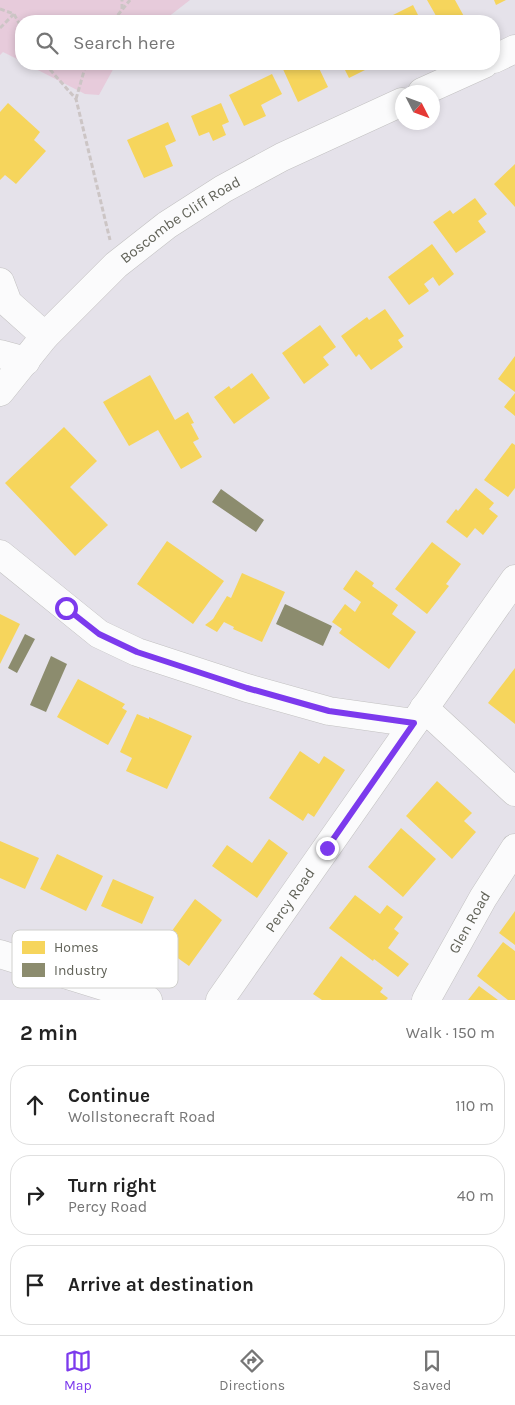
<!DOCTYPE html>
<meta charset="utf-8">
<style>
:root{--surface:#fff;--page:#f6f6f6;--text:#222;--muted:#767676;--line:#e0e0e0;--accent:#7c3aed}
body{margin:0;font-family:Karla,sans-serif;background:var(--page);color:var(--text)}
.compass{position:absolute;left:395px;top:85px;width:45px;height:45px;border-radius:50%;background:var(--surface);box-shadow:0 2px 8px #0003;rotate:132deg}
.stop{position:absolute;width:15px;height:15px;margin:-11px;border:4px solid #7c3aed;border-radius:50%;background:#fff}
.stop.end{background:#7c3aed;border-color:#fff;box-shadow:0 1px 5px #0008}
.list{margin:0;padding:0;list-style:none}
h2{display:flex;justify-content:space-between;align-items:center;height:65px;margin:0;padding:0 20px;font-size:21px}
h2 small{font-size:16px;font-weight:400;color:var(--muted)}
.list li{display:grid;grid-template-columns:32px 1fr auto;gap:15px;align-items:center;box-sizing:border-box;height:80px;margin:0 10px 10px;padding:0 10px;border:1px solid var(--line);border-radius:20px}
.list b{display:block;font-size:19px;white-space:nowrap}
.list p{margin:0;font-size:16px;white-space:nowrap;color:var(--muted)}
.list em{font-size:16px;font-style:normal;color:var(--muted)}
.icon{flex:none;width:28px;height:28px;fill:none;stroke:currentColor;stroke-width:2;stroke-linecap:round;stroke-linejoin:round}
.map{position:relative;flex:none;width:515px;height:1000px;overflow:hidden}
.search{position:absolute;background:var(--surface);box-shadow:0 2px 8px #0003;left:15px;right:15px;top:15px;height:55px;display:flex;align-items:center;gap:12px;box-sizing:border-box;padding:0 18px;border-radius:20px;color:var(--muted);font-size:19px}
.sheet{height:335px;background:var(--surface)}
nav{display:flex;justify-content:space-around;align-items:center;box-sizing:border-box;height:70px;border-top:1px solid var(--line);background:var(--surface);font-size:14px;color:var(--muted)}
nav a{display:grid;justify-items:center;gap:2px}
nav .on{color:var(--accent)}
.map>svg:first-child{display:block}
.green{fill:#e7cbdb}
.homes{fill:#f6d55c}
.industry{fill:#8c8c6e}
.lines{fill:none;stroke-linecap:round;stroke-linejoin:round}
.minor-casing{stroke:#c2c1c1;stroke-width:29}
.path{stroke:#ccc5c5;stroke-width:3;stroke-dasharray:5 2.5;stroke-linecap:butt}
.minor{stroke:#fbfbfc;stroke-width:28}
.route{stroke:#7c3aed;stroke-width:6}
.labels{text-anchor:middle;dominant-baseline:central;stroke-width:5;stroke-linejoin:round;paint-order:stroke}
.street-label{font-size:15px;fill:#616258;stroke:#fff}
.key{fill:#fff;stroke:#d0d0cd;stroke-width:1}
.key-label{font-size:14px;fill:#616258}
</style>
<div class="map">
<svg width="515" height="1000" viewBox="0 0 515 1000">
<rect width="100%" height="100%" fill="#e5e2ea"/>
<path class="green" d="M0 0H190L163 21H21V61L3 52 0 55Z
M26 64H116L99 95 85 94Z"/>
<path class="homes" d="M427 0H455L466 20 439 21Z
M494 0H506L496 5Z
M413 5 421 21H381Z
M288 64H317L328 87 298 102 282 67Z
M342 64H377L349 78Z
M272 74 282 94 261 105 266 116 244 126 229 95Z
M8 103 40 132 34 140 46 151 16 184 5 175 0 180V112Z
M221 103 229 122 222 125 226 135 213 141 209 132 199 136 191 116Z
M168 122 176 141 165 146 173 166 144 178 127 140Z
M515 164V207L494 184Z
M475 198 487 214 478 221 486 232 456 253 433 222 450 210 453 214Z
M432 244 454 274 439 286 433 277 424 284 429 291 409 305 388 277Z
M385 309 404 336 398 340 403 347 371 370 359 354 356 357 341 336 367 317 369 320Z
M320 325 336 347 323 357 329 365 304 384 282 353Z
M515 356V392L498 379Z
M252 373 270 398 234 424 214 397 229 386 231 389Z
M150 375 175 420 188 412 194 423 191 424 199 439 193 442 202 457 181 469 158 430 129 446 103 402Z
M515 393V416L504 407Z
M64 427 97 461 70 487 108 525 75 556 5 483Z
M512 443 515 445V488L508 497 484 480Z
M476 488 494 503 489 509 498 516 483 535 475 528 467 538 446 522 456 509 458 511Z
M167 541 224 581 193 624 137 584Z
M432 542 461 564 446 584 449 586 427 614 395 589Z
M356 570 374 583 372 586 398 605 392 614 416 632 389 669 339 633 342 629 332 622 345 604 355 612 361 602 343 589Z
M242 573 285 592 262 642 233 629 234 627 224 622 217 632 205 625 213 619 227 596 231 598Z
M0 614 20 624 0 664Z
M515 668V724L488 703Z
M78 679 125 704 122 708 127 711 108 745 57 717Z
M137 714 149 719V717L192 736 167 789 126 771 132 758 120 752Z
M300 751 319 764 324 756 345 770 314 817 308 813 303 821 269 798Z
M437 781 472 813 464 821 476 832 452 859 406 816Z
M401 828 436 859 403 897 368 867Z
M269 839 288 853 257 898 212 866 227 845 252 863Z
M0 841 39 858 25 889 0 878Z
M57 854 103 876 86 911 40 889Z
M113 879 154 897 142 924 101 906Z
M355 895 380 914 387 905 403 917 394 929 399 933 388 948 409 964 398 977 374 959 373 961 329 928Z
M195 899 222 920 189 966 161 946Z
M515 911V945L499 933Z
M503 942 515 951V1000H508L477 976Z
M341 956 383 988 380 992 388 998 386 1000H322L313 994Z
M479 986 498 1000H468Z"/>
<path class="industry" d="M221 489 264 520 256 532 212 502Z
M285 604 332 626 323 646 276 624Z
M25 634 35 639 17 673 8 668Z
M51 656 67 664 46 712 30 705Z"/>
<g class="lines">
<defs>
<g id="minor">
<path d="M494 59 515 49"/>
<path d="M422 92 484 64"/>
<path d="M0 282 8 303 45 336"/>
<path d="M0 354 26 361"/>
<path id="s1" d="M0 392 45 336 116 265 167 225 223 189 282 157 402 102"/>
<path d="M0 554 99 634 137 652 247 688 329 711 414 723"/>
<path d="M424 708 515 792"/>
<path d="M0 954 148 1000"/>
<path id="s2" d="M220 1000 515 579"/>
<path id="s3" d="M426 1000 483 898 515 848"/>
</g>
</defs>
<use href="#minor" class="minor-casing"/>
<path class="path" d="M0 9 14 14 21 27
M122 9V0
M113 21 130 0
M0 28 14 14
M45 64 76 99 110 240
M76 99 86 64"/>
<use href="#minor" class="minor"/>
</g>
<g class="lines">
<path class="route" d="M66 608 99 634 137 652 247 688 329 711 414 723 327 848"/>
</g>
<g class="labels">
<g class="street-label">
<text stroke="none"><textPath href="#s1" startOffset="251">Boscombe Cliff Road</textPath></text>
<text stroke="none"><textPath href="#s2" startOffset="122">Percy Road</textPath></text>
<text stroke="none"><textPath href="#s3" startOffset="89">Glen Road</textPath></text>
</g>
</g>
<rect x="12" y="930" width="166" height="58" rx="8" class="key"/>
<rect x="22" y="941" width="23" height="13" fill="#f6d55c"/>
<rect x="22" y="963" width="23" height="14" fill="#8c8c6e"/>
<g class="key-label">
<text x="54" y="952">Homes</text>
<text x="54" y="975">Industry</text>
</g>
</svg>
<svg class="compass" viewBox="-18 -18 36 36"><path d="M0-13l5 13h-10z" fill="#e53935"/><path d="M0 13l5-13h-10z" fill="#767676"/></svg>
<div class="stop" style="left:66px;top:608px"></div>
<div class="stop end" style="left:327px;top:848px"></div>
<div class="search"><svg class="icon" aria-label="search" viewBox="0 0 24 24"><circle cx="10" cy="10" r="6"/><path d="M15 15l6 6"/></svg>Search here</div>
</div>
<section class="sheet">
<h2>2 min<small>Walk · 150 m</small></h2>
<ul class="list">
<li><svg class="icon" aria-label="ahead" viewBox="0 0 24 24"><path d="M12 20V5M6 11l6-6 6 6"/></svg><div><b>Continue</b><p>Wollstonecraft Road</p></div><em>110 m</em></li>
<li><svg class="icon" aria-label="right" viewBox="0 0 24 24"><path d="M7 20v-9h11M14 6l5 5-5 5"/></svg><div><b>Turn right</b><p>Percy Road</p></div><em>40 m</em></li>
<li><svg class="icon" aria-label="arrive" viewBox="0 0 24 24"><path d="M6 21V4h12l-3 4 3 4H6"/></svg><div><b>Arrive at destination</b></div></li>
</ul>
</section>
<nav>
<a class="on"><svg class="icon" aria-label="map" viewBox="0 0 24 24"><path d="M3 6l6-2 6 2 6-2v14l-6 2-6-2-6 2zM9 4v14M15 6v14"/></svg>Map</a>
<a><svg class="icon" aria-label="directions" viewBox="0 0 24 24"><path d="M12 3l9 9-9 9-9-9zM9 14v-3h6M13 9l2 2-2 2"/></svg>Directions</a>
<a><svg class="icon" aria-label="saved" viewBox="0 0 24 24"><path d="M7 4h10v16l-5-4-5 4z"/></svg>Saved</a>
</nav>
